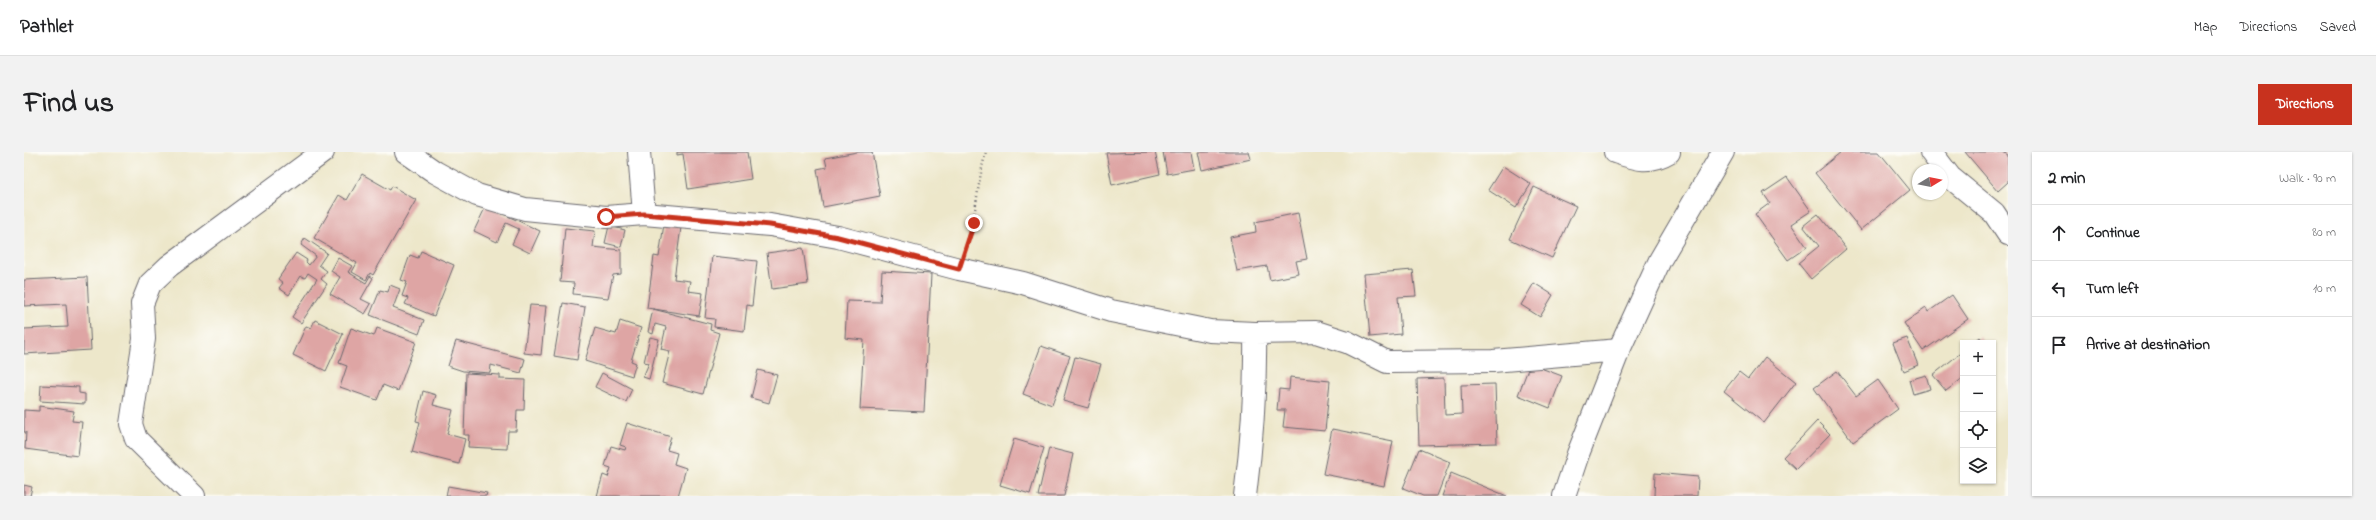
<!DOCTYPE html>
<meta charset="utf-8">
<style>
:root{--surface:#fff;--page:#f2f2f2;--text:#202124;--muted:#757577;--line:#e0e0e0;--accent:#c8321e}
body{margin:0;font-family:"Indie Flower",sans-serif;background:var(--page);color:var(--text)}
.controls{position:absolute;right:12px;bottom:12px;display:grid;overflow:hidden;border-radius:0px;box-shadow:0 1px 3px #0004}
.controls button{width:36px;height:36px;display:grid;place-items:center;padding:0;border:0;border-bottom:1px solid var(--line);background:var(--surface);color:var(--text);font:20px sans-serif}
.compass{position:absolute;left:1888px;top:12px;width:36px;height:36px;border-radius:50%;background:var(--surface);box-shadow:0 1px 3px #0004;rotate:80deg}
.stop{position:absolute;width:12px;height:12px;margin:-9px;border:3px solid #c8321e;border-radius:50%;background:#fff}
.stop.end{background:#c8321e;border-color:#fff;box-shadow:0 1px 4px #0008}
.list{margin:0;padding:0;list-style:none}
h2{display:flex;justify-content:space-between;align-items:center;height:52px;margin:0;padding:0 16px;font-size:17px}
h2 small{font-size:13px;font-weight:400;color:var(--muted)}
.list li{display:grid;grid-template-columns:26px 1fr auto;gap:12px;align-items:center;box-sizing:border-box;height:56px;padding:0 16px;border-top:1px solid var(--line)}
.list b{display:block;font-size:15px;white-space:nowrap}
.list em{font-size:13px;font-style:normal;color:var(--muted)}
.icon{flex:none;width:22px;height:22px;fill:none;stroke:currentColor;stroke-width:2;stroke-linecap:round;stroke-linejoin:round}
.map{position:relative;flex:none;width:1984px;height:344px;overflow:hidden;border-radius:0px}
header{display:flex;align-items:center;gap:24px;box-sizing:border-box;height:56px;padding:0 20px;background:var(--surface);border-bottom:1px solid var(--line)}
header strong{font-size:19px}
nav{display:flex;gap:22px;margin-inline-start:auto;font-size:14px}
.intro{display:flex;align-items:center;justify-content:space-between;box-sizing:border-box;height:96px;padding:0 24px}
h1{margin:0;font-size:28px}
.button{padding:10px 18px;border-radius:0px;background:var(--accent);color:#fff;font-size:14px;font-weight:700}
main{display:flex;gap:24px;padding:0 24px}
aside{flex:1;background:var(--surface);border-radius:0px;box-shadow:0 1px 3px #0004}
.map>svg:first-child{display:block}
.building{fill:#dea5a4}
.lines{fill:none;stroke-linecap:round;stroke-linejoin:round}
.minor-casing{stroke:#69676d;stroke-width:24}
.path{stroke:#69676d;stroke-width:2.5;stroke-dasharray:1 3;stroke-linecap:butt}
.minor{stroke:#fff;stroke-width:22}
.route{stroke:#c8321e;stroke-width:5}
</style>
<header>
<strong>Pathlet</strong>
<nav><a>Map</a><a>Directions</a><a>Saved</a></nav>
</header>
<div class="intro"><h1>Find us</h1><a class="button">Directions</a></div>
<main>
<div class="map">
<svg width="1984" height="344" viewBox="0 0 1984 344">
<rect width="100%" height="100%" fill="#fdfcf7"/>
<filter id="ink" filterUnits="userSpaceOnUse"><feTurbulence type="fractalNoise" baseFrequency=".025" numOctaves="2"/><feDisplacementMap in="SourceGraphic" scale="8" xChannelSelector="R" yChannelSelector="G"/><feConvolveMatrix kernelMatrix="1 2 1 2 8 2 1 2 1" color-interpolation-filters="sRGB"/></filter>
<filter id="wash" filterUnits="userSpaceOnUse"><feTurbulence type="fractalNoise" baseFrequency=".012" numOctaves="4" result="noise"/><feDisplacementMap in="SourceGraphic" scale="16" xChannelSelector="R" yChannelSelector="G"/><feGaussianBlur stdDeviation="0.9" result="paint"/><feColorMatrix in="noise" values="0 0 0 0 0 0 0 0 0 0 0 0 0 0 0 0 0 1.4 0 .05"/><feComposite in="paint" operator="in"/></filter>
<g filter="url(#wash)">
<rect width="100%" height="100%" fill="#ede7ca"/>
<g id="blocks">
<path class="building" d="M653 0H723L727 27 664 37 659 2 653 3Z
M833 0H848L856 44 799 55 793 17 803 15 801 6Z
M1131 0 1136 22 1088 33 1082 1Z
M1139 0H1167L1170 17 1143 22Z
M1174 0H1225L1227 7 1178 18Z
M1817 0H1855L1886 38 1837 78 1791 21Z
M1941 0H1979L1984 3V30L1974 39Z
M1479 14 1507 32 1492 56 1464 38Z
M338 22 366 38 368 34 392 48 349 123 346 121 342 128 328 120 333 111 290 86 315 43 323 48Z
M1763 25 1787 59 1767 72 1783 95 1764 108 1731 62 1746 51 1739 41Z
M1510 35 1552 54 1528 106 1486 87Z
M462 54 516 79 506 101 488 92 495 77 482 71 473 90 450 79Z
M1274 61 1283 107 1272 109 1275 122 1246 128 1243 114 1213 119 1206 85 1232 80 1231 70Z
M1794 62 1822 97 1787 127 1774 111 1795 94 1779 74Z
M640 72 657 75 650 127 666 129 664 139 679 141 675 164 623 156 630 104 635 105Z
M585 74 601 78 597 95 581 91Z
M541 76 571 79 569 95 597 98V122L589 123 584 146 549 142 550 131 536 130Z
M281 86 303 101 295 113 303 119 297 127 303 132 277 171 268 165 293 127 284 121 281 126 277 124 265 143 255 136 259 131 254 127 272 101 283 108 282 110 285 113 292 104 277 93Z
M779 96 784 132 748 137 743 101Z
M397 99 430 113 410 164 381 152 384 146 378 144 383 130 377 128 386 103 394 106Z
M688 104 733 109 728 154 723 153 720 179 690 175 691 167 681 166Z
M314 106 328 114 324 120 342 131 346 124 349 126 337 147 347 152 341 162 306 142 316 125 307 119Z
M1389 118 1392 144 1374 145 1377 182 1346 185 1340 122Z
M858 119 907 122 900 260 836 257 840 188 821 186 823 149 856 150Z
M63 125 67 198 0 202V177L44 175 42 152 0 154V128Z
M1510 131 1529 143 1516 165 1497 153Z
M366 133 376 137 369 156 400 168 395 182 346 163 356 138 364 140Z
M1928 143 1944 167 1899 199 1880 171 1902 156 1904 160Z
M539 151 561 155 553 208 530 204Z
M506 153 522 154 517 203 500 201Z
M629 157 687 172 686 178 695 181 679 242 638 231 646 199 637 197 642 175 631 172 629 182 624 180Z
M291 168 319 182 302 219 269 203 282 174 287 176Z
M596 169 617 176 607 209 612 211 608 224 561 209 571 176 592 182Z
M327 176 350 184 353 176 392 190 374 239 359 233 353 248 316 235 323 214 315 211Z
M626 185 635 187 625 227 619 225 625 211 620 210Z
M1956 185 1961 191H1949Z
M1883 186 1894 213 1880 219 1869 191Z
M432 189 501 207 497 221 467 213 466 221 439 219 424 214Z
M1017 194 1046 204 1028 253 999 242Z
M1939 199V226L1922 239 1909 223Z
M1051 205 1077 212 1064 256 1039 249Z
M1741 205 1772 230 1740 271 1700 239 1715 220 1724 227Z
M1506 212 1538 224 1526 256 1494 243Z
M734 218 753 223 745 251 727 246Z
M1813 219 1832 244 1854 228 1874 257 1829 290 1790 236Z
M442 221 476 223V227L501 228 500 258H493L492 279H484L483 297 444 295 445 283H440Z
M578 221 608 237 602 250 571 235Z
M1902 223 1906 237 1889 242 1885 228Z
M1266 225 1306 229 1301 279 1259 275 1261 258H1253L1255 237 1265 238Z
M1420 226 1421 263 1438 262 1437 233 1471 232 1473 291 1395 293 1393 227Z
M17 233 55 235V241L61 242V252L16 249Z
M399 239 412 243 409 253 429 258 423 282 441 287 435 312 388 300 396 270 392 269Z
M15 254 50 259 48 269 58 270 54 304 1 297 2 280H0V258L15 259Z
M1793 269 1806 282 1772 317 1759 305Z
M603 271 647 285 643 298 653 301 650 312 662 316 654 344H573L579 323 584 325 587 316 581 314 587 294 601 298 602 295 596 293Z
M1308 277 1369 289 1360 334 1299 322Z
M990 287 1020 296 1006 342 976 333Z
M1025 296 1049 302 1040 344H1014Z
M1395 297 1426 310 1413 344H1399L1379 336Z
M1427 321 1483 344H1418Z
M1631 321 1674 325 1673 344H1630Z
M0 333 8 335 6 344H0Z
M424 334 463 341 462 344H422Z"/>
</g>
</g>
<g filter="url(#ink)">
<use href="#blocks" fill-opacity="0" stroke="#69676d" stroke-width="1"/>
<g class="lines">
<defs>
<path id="minor" d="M382 0 411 20 453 43 501 57 582 65 620 62 746 73 814 85 935 117 999 131 1087 159 1186 179 1231 181 1292 180 1323 190 1363 210 1469 209 1595 198
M615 0 620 62
M1591 0C1612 7 1625 12 1645 0
M1907 0 1926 25 1970 61 1984 82
M170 344 112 287 107 272 120 187 118 152 126 132 145 114 299 0
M1221 344C1228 290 1232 236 1231 181
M1540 344 1554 302 1595 198 1636 108 1699 0"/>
</defs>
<use href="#minor" class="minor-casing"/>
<path class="path" d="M943 92C953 62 953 30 962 0"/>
<use href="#minor" class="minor"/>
</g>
</g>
<g class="lines" filter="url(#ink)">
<path class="route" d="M582 65 620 62 746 73 814 85 935 117 950 71"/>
</g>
</svg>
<div class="controls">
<button>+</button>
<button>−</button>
<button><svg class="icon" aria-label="locate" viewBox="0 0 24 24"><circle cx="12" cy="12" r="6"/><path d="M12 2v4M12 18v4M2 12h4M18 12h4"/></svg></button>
<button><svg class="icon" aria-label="layers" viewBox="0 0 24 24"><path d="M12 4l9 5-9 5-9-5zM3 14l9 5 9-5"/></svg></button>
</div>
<svg class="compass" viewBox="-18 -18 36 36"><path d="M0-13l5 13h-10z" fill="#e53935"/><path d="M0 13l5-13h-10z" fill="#757577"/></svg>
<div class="stop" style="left:582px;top:65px"></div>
<div class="stop end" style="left:950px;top:71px"></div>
</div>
<aside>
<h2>2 min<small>Walk · 90 m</small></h2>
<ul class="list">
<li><svg class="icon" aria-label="ahead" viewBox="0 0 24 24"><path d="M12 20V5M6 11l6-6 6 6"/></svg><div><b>Continue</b></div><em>80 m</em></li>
<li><svg class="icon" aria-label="left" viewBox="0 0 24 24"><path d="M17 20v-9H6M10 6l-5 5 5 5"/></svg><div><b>Turn left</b></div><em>10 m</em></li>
<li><svg class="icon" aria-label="arrive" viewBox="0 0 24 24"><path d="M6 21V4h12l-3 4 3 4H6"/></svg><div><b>Arrive at destination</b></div></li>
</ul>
</aside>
</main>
